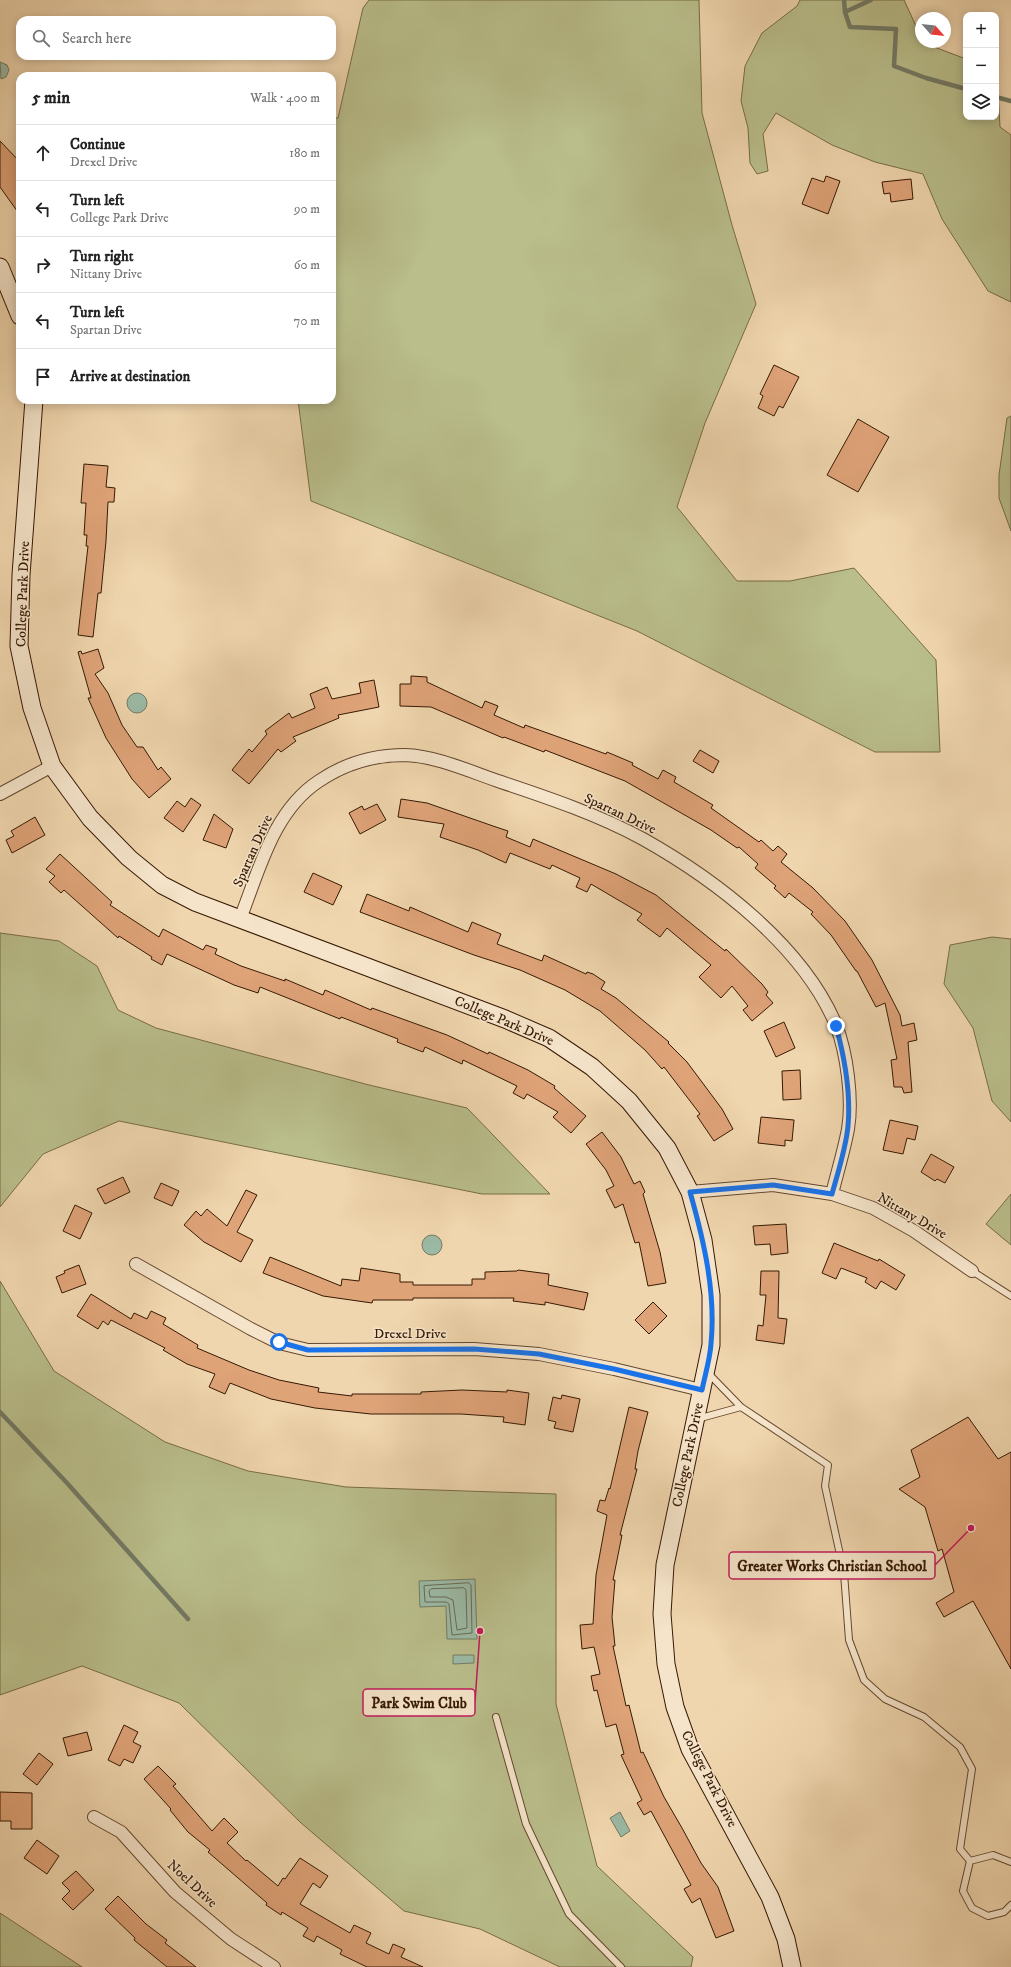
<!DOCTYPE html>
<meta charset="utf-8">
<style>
:root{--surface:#fff;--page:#f6f6f6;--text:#222;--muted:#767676;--line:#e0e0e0}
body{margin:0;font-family:"IM FELL DW Pica",serif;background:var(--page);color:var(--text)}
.controls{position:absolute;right:12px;top:12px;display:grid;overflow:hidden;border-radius:8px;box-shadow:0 2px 10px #0003}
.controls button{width:36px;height:36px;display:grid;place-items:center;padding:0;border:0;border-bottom:1px solid var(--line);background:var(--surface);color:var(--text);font:20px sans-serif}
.compass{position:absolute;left:915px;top:12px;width:36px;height:36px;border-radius:50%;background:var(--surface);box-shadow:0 2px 10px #0003;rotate:117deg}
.stop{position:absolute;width:12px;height:12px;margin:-9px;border:3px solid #1a73e8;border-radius:50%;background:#fff}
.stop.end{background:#1a73e8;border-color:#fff;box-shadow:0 1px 4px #0008}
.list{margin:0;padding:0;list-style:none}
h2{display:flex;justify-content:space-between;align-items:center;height:52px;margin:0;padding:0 16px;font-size:17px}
h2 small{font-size:13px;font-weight:400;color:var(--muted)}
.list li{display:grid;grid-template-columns:26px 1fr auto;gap:12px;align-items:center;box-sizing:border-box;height:56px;padding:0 16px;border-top:1px solid var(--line)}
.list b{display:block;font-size:15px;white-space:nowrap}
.list p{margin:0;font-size:13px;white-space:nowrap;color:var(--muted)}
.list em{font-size:13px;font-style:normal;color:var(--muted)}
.icon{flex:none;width:22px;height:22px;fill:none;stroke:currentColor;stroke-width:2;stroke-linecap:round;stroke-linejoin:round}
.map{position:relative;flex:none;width:1011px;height:1967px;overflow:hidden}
.search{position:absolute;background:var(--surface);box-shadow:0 2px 10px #0003;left:16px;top:16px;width:320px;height:44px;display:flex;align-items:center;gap:10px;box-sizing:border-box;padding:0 14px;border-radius:12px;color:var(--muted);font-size:15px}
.panel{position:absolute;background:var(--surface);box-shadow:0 2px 10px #0003;left:16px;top:72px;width:320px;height:332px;border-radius:12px}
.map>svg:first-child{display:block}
.green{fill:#b9be8b;stroke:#786c47}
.water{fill:#9bbaa6;stroke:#737a65}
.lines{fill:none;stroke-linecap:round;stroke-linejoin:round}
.shore{stroke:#686a54;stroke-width:1}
.stream{stroke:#737a65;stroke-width:4.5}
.building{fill:#dfa378;stroke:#361903}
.lane-casing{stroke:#64482e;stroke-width:8}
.street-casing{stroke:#64482e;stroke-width:14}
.secondary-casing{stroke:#361903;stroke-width:19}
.lane{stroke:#f5e4ca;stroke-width:6}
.street{stroke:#f5e4ca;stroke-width:12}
.secondary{stroke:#f5e4ca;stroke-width:17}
.route{stroke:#1a73e8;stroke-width:5}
.labels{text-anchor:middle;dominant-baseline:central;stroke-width:3;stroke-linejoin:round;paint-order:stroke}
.street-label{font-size:14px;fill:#361903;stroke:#f5e4ca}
.leader{fill:none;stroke:#c2185b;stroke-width:1.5}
.callout-dot{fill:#c2185b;stroke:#f5e4ca;stroke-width:1.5}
.callout{fill:#f5e4ca;stroke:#c2185b;stroke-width:1.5}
.callout-label{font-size:15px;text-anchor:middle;font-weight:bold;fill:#361903}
</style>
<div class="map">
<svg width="1011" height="1967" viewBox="0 0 1011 1967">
<rect width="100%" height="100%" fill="#f0d6ae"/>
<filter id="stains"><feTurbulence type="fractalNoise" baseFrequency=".005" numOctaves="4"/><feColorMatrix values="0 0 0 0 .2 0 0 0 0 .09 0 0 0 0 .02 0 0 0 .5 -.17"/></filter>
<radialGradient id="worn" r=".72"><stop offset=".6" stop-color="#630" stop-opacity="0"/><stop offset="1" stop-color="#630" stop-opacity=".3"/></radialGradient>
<path class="green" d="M369 0H699L702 113 732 225 756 304 705 423 677 507 737 581H790L854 568 936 660 940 752H875L637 631 311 501 298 400H332V118H338L363 8Z
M800 0H904L921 37V42L966 59V117H996L997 72 1000 127 1011 135V302L988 291 942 219 923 174 875 162 832 145 776 113 763 134 768 171 757 174 750 163 748 128 741 101 745 66 762 33 797 6Z
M1011 416V531L999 498V475L1007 418Z
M0 933 59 941 97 966 118 1010 156 1028 369 1085 467 1108 550 1194H482L119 1121 43 1154 0 1207Z
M992 937 1011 939V1122L992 1101 973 1028 944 984 950 945Z
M1011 1194V1245L986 1224Z
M0 1281 54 1371 165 1442 248 1471 346 1487 556 1494V1704L597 1866 693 1957 691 1967H560L480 1929 404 1911 300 1822 179 1703 82 1666 0 1695Z
M0 1913 82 1967H0Z"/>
<path class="water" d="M0 62 7 65 9 70 6 77 1 79Z
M127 703a10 10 0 1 1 20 0a10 10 0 1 1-20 0Z
M422 1245a10 10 0 1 1 20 0a10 10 0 1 1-20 0Z
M475 1579 477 1639H447L446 1606 420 1607 419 1581Z
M453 1655H474V1663L453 1664Z
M620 1812 630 1831 621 1837 610 1818Z"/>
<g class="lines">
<path class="shore" d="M469 1583 471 1585 472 1633 452 1635 449 1604 446 1602H425L424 1586Z
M464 1588 466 1590 467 1628 457 1630 453 1600 446 1597H430L429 1591 431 1589Z"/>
<path class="stream" d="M844 0 845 12 850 27 896 29 894 66 926 78 966 89
M845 12 871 0
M996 97 1011 101
M0 1412 67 1483 188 1619"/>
</g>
<path class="building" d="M0 141 20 162V215L0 187Z
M826 176 840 181 828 214 802 204 812 178 824 182Z
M911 179 913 199 891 202 890 193 884 194 882 182Z
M774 365 799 377 783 408 779 406 774 416 758 408 763 396 760 394Z
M858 419 889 437 858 492 827 475Z
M84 464 108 466 106 487 115 488 114 502H108L106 541 101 593H98L93 637 78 635 88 546H86L87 535H84L86 503H81Z
M98 649 104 668 95 674 108 693 122 725 137 747H143L158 770 161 767 171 779 149 798 132 779 106 738 88 698H91L78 652 81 651 82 654Z
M411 676 427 677V682L482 708 485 701 498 706 494 715 524 728 525 725 606 754 607 752 633 763 632 765 658 779 663 770 676 777 674 782 713 805 711 808 759 842 761 840 773 851 778 846 787 854 781 862 813 888 845 921 872 960 900 1015 902 1026 914 1023 917 1040 908 1042 912 1092 904 1093 902 1087H894L891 1060 897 1059 885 1003 876 1007 857 971H856L831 935 811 914 813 912 789 893 785 898 774 888 776 886 755 868 758 864 739 847 737 848 711 830 625 781 545 750 544 752 504 737 503 738 431 707 400 706V684H411Z
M374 680 379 707 338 715 339 718 293 737 296 741 281 752 278 749 249 784 232 770 249 749 252 752 267 734 265 731 289 713 292 718 315 708 310 694 327 687 332 699 361 693 359 683Z
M700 750 719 761 713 773 693 761Z
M191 798 201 805 183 832 164 818 177 801 185 807Z
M401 799 427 803 493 826 508 831 506 837 530 847 533 839 616 874 656 895 725 951 726 949 762 984 768 992 766 995 773 1003 752 1021 743 1010 748 1006 732 986 721 998 699 977 711 965 667 928 660 937 637 920 642 914 591 884 587 892 576 887 580 878 552 865 550 869 510 853 506 863 478 850 440 837 444 824 398 817Z
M377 804 386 820 360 834 349 813 362 806 364 810Z
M214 814 233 829 226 848 203 840Z
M35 817 45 835 12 853 6 840 14 836 11 831Z
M60 854 112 902 110 905 159 937 163 929 203 950 206 945 217 949 215 954 241 966 285 981V979L323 995 325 990 371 1010 372 1008 447 1035 488 1054 489 1052 528 1070 555 1086 554 1088 586 1116 571 1133 553 1117 558 1112 527 1094 524 1099 513 1093 517 1086 463 1060 462 1064 425 1047 423 1052 397 1042 398 1039 341 1017 340 1019 260 987 258 993 234 985 167 954 162 965 151 959 152 957 119 936 118 938 64 890 61 893 49 882 55 876 46 869Z
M313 873 342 886 333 905 304 892Z
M367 894 409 911 410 907 468 932 472 922 501 934 497 944 542 961 544 955 586 974 587 972 593 974 605 982 601 989 616 998 669 1042 668 1043 687 1062 722 1109 733 1129 714 1141 697 1116 700 1114 664 1067 662 1069 645 1050 600 1011 565 990 520 970 474 955 360 912Z
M784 1022 795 1048 776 1057 764 1031Z
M800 1070 801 1099 783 1100 782 1071Z
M761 1117 794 1120 792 1141 785 1140V1146L758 1143Z
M890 1120 918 1126 915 1140 907 1138 903 1154 883 1150Z
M602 1132 621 1157 634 1184 640 1181 645 1192 643 1194 660 1252 666 1283 648 1286 639 1242 635 1243 623 1204 615 1208 606 1190 614 1186 606 1170 586 1144Z
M931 1154 954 1167 945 1183 937 1179 935 1181 921 1172Z
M123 1177 130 1192 105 1204 97 1189Z
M161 1183 179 1191 172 1206 154 1198Z
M246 1190 257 1195 237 1232 253 1240 241 1262 204 1242 184 1225 196 1211 201 1216 207 1209 227 1226Z
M75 1205 92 1213 80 1239 63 1231Z
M786 1224 788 1253 771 1255 770 1244 755 1245 753 1226Z
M834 1243 878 1261 879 1259 905 1275 896 1290 881 1281 876 1289 865 1282 867 1278 841 1268 836 1279 822 1273Z
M270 1257 341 1286 342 1279 359 1281 361 1268 400 1274V1282H413V1285H472V1279H485V1272L517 1271 518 1270 549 1274 548 1285 588 1293 584 1310 545 1302V1305L513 1301 514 1298H413V1300H373L372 1303 323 1296 263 1273Z
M79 1265 86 1284 62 1293 56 1277 65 1273 64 1271Z
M761 1271H779L778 1318 787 1319 784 1344 756 1340 758 1325 763 1326 766 1295H760Z
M91 1294 131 1319 134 1313 147 1319 151 1311 166 1318 163 1324 198 1345 197 1348 249 1370 279 1380 319 1388 318 1392 352 1396V1394H421V1392L462 1390 507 1392V1390L529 1393 525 1425 503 1422 504 1417 461 1414H371L315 1408 271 1399 230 1383 225 1394 209 1387 215 1374 187 1364 163 1350 165 1348 111 1320 108 1325 103 1321 98 1329 77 1316Z
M653 1302 667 1316 649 1334 635 1320Z
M562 1395 580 1399 573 1432 554 1428 556 1422 548 1420 553 1397 561 1399Z
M629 1407 648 1412 638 1451 635 1469H637L620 1535H622L613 1580H615L612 1617 615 1646H613L626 1706 629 1705 641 1753 643 1752 664 1797 682 1828 701 1863 718 1887 734 1931 716 1938 700 1898 692 1903 684 1889 691 1885 651 1811 644 1815 637 1803 642 1800 621 1755 624 1754 616 1724 606 1727 597 1690 594 1691 591 1676 600 1674 594 1647 582 1649 580 1625 593 1624 596 1575 607 1515 597 1511 600 1500 605 1501 609 1488 610 1489Z
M968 1417 998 1459 1011 1452V1669L973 1601 944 1617 936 1603 954 1592 942 1549 938 1551 925 1507 899 1489 920 1477 911 1450Z
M124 1725 138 1732 133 1742 141 1746 133 1763 124 1759 120 1766 108 1760Z
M87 1732 92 1750 68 1756 63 1738Z
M39 1753 53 1764 37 1785 23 1774Z
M158 1766 176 1784 173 1786 212 1831 224 1818 238 1832 227 1843 246 1861 247 1860 278 1886 283 1878 285 1879 300 1858 328 1876 320 1888 313 1883 300 1904 350 1933 354 1925 371 1933 366 1943 389 1954 393 1944 405 1949 401 1957 423 1967H367L340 1954 342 1950 317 1936 314 1942 303 1936 308 1928 282 1912 281 1915 266 1905 267 1903 208 1852 210 1850 188 1832 170 1810 171 1809 144 1779Z
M0 1792 32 1793V1829H11V1821H0Z
M37 1840 59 1856 47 1874 24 1858Z
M76 1871 94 1890 73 1910 62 1899 70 1891 62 1883Z
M118 1896 146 1924 167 1940 165 1943 196 1967H167L134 1940 135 1938 105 1909Z"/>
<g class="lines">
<defs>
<path id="lane" d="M972 1271 1011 1296
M741 1407 828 1465 825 1486 844 1573 849 1640 864 1680 885 1699 924 1717 960 1747 972 1769 960 1849 970 1861
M697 1419 741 1407 708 1373
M496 1717 526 1824 569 1914 621 1967
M970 1861 963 1891 972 1908 988 1916 1004 1912 1011 1905
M970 1861 993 1855 1011 1862"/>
<path id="street" d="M0 794 52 766
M240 919C259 871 273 811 319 781 344 764 374 755 405 755 437 756 471 772 501 782 549 798 599 815 643 839 716 880 803 946 836 1025 847 1053 853 1100 848 1129 844 1151 837 1173 832 1194
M690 1192 773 1185 832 1194 873 1208 914 1231 972 1271
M136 1264 251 1329 279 1343 308 1350 474 1349 539 1354 614 1369 701 1390
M94 1817 121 1832 175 1892 231 1939 274 1967"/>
<path id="secondary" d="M0 267 20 316
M34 400 21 575 19 646 32 708 52 766 90 818 129 858 162 885 195 902 505 1019 549 1038 592 1067 629 1101 667 1148 690 1192 703 1240 711 1295V1345L665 1565 662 1614 666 1664 675 1707 690 1749 770 1897 786 1939 792 1967"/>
</defs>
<use href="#lane" class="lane-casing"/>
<use href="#street" class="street-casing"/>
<use href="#secondary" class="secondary-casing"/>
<use href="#lane" class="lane"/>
<use href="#street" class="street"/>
<use href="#secondary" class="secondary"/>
</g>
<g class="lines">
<path class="route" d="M279 1342 308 1350 474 1349 539 1354 614 1369 702 1390C705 1375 710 1359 711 1344 716 1293 704 1241 690 1192L773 1185 832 1194C838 1172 846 1148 848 1126 851 1092 845 1059 836 1026"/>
</g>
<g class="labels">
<g class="street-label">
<text transform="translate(23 594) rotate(-88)">College Park Drive</text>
<text transform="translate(620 814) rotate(25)">Spartan Drive</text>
<text transform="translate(253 851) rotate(-66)">Spartan Drive</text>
<text transform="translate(504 1021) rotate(23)">College Park Drive</text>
<text transform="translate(912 1216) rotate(30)">Nittany Drive</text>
<text x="410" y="1334">Drexel Drive</text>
<text transform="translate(688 1455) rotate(-78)">College Park Drive</text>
<text transform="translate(709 1779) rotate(63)">College Park Drive</text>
<text transform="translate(192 1884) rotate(43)">Noel Drive</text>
</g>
</g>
<path class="leader" d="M971 1528L935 1565M480 1631L475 1702"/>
<g class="callout-dot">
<circle cx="971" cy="1528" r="4"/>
<circle cx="480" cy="1631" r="4"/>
</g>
<g class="callout">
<rect x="729" y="1552" width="206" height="27" rx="4"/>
<rect x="363" y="1689" width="112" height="27" rx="4"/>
</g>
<g class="callout-label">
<text x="832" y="1571">Greater Works Christian School</text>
<text x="419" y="1708">Park Swim Club</text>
</g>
<rect width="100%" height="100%" filter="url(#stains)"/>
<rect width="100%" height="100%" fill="url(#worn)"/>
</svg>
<div class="controls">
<button>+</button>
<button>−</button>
<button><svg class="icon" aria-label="layers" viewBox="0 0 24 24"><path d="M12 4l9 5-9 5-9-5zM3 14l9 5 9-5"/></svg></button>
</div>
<svg class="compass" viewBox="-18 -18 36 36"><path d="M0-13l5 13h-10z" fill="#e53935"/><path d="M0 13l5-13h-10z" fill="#767676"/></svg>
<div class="stop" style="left:279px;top:1342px"></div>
<div class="stop end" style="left:836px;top:1026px"></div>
<div class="search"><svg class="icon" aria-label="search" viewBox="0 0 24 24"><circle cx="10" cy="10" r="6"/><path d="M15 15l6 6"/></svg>Search here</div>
<section class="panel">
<h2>5 min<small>Walk · 400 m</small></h2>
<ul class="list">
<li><svg class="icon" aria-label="ahead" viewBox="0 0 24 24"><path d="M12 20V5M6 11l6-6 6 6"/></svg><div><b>Continue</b><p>Drexel Drive</p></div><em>180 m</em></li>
<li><svg class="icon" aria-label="left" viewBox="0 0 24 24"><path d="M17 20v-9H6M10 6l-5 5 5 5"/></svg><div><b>Turn left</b><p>College Park Drive</p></div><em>90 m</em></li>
<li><svg class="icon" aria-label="right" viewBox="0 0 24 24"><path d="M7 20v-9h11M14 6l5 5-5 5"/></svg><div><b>Turn right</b><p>Nittany Drive</p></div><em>60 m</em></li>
<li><svg class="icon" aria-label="left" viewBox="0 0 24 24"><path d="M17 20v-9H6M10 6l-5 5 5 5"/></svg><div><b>Turn left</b><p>Spartan Drive</p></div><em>70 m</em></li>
<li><svg class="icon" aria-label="arrive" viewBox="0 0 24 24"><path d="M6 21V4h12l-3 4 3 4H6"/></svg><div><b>Arrive at destination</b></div></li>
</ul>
</section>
</div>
